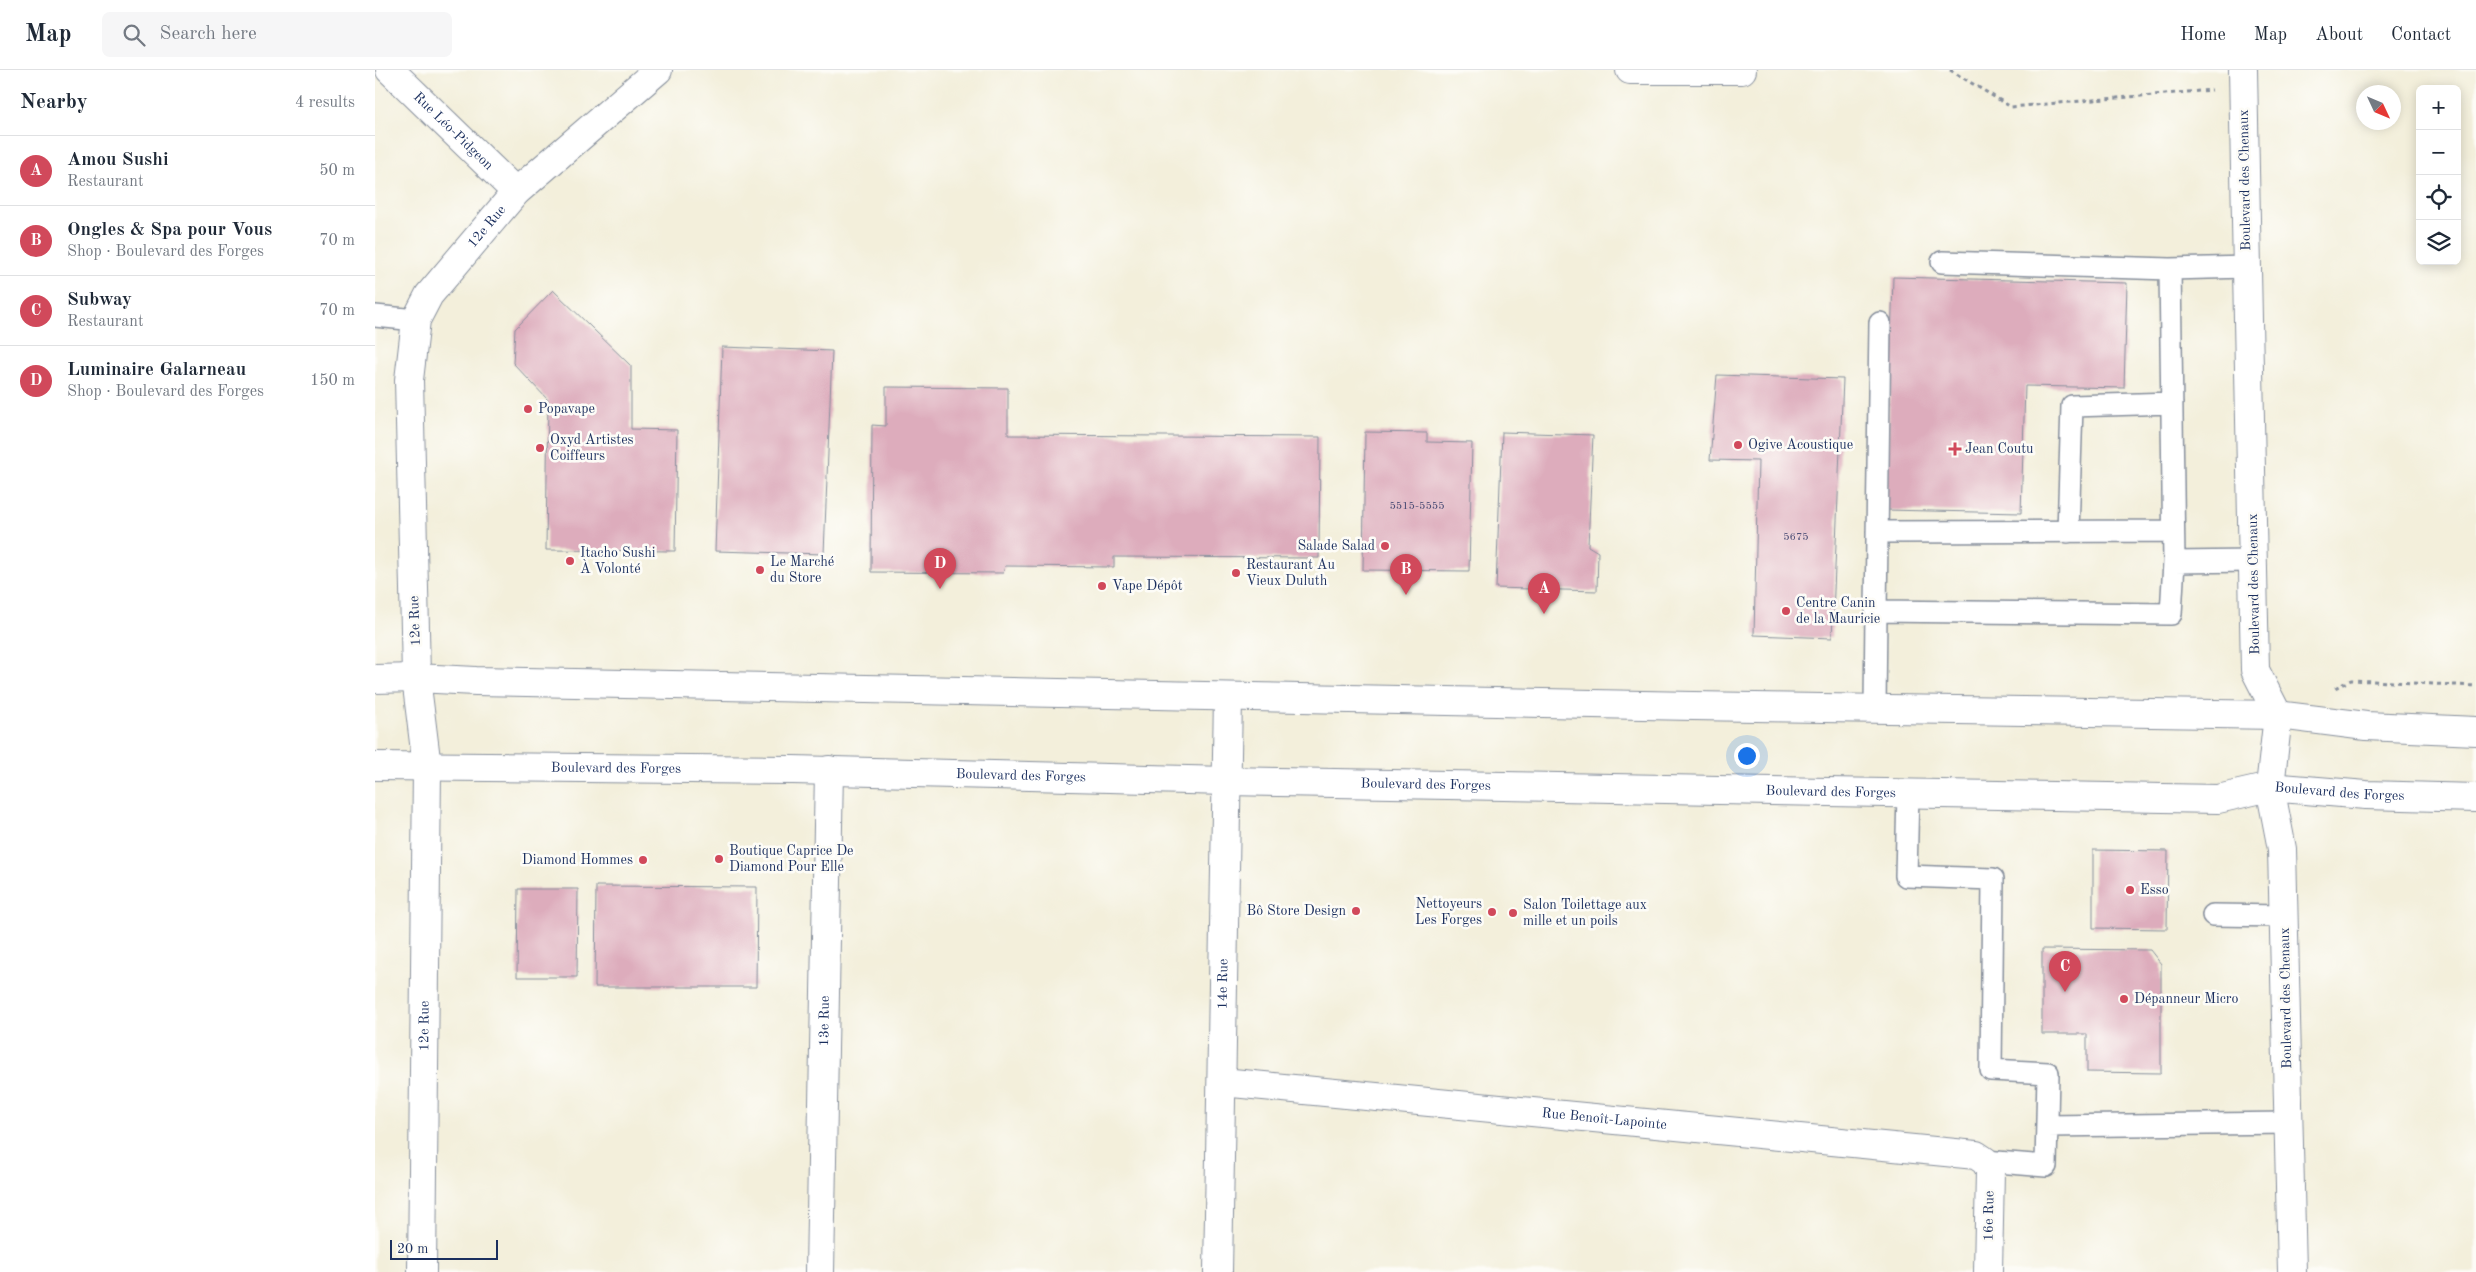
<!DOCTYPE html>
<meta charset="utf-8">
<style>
:root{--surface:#fff;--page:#f6f6f7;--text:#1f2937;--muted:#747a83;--line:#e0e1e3;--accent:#d1495b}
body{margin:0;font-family:"Old Standard TT",serif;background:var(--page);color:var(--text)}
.controls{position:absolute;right:15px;top:15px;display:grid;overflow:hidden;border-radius:8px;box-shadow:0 2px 12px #0003}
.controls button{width:45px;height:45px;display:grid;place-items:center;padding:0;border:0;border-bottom:1px solid var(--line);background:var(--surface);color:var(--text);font:25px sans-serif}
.compass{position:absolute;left:1981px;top:15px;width:45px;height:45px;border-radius:50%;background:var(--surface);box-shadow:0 2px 12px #0003;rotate:134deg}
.scale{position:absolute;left:15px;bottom:12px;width:108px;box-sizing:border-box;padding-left:5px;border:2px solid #1b2f5e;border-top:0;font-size:14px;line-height:18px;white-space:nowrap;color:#1b2f5e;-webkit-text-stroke:4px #fdfcf7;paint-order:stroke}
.you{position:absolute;left:1371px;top:685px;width:18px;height:18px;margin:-12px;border:4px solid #fff;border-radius:50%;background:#1a73e8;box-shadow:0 0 0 8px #1a73e833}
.badge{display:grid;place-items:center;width:32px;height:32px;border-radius:50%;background:var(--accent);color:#fff;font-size:16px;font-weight:700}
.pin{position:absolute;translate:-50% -41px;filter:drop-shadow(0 1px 2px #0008)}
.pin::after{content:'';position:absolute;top:26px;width:18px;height:15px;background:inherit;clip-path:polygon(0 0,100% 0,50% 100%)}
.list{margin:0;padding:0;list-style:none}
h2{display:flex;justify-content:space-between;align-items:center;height:65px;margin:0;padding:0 20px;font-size:21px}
h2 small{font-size:16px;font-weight:400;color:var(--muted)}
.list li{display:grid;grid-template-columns:32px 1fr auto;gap:15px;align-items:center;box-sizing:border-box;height:70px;padding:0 20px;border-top:1px solid var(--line)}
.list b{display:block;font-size:19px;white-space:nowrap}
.list p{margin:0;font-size:16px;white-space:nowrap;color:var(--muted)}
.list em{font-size:16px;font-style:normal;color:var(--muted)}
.icon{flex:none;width:28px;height:28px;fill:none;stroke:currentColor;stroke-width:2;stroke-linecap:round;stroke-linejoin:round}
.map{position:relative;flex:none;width:2101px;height:1202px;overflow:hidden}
header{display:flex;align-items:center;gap:30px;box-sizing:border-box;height:70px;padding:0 25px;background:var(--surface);border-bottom:1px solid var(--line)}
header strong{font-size:24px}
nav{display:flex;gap:28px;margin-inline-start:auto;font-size:18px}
.search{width:350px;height:45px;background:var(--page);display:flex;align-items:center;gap:12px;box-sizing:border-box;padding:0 18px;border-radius:8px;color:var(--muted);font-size:19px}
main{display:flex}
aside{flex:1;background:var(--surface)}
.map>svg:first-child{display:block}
.building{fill:#ddacbc}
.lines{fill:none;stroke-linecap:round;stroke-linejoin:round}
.service-casing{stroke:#878f9c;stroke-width:24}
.minor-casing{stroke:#878f9c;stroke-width:30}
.tertiary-casing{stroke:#878f9c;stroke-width:30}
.secondary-casing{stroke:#878f9c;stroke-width:30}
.path{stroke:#878f9c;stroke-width:3;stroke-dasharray:4 4;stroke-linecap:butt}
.service{stroke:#fff;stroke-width:21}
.minor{stroke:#fff;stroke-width:28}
.tertiary{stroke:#fff;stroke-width:28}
.secondary{stroke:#fff;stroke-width:28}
.poi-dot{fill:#d1495b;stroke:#fdfcf7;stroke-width:2}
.labels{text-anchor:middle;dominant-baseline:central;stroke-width:5;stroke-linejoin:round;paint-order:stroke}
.number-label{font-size:11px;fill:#4c4e76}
.street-label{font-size:14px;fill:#1b2f5e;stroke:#fdfcf7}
.poi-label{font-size:14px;fill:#1b2f5e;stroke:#fdfcf7;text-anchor:start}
</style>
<header>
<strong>Map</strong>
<div class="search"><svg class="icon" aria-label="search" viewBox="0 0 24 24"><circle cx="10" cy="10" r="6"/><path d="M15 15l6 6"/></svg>Search here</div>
<nav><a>Home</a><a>Map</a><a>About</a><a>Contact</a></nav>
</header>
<main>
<aside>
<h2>Nearby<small>4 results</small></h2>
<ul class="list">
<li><span class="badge">A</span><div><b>Amou Sushi</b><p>Restaurant</p></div><em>50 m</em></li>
<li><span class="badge">B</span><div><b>Ongles &amp; Spa pour Vous</b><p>Shop · Boulevard des Forges</p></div><em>70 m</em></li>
<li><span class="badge">C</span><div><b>Subway</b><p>Restaurant</p></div><em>70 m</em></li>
<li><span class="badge">D</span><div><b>Luminaire Galarneau</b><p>Shop · Boulevard des Forges</p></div><em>150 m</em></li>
</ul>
</aside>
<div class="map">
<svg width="2101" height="1202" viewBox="0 0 2101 1202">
<rect width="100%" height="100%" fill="#fdfcf7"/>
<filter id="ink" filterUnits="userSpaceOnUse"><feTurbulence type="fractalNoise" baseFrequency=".02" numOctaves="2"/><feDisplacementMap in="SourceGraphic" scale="10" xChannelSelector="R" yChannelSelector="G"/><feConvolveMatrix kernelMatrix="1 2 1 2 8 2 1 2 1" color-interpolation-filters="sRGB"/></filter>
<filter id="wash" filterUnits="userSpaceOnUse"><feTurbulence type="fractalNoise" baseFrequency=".0096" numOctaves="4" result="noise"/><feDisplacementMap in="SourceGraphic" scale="20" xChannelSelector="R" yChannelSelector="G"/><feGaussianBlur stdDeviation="1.12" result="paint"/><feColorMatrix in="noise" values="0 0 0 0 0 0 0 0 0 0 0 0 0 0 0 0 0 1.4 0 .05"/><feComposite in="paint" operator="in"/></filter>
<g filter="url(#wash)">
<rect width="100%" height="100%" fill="#f3efdb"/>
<g id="blocks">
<path class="building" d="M1518 207 1752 213 1749 318 1650 316 1646 443 1511 440Z
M178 220 256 296V359L302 360 300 481 171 480 173 330 138 293 140 259Z
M347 277 457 281 449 484 340 481Z
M1342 305 1468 309 1457 568 1379 565 1383 391 1335 390Z
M511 317 633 318V365L945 367 944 488 739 487V497L630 496 628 503 496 502 497 355 511 356Z
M990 362 1052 363V372L1097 373 1094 501 988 500Z
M1127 362 1218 365 1213 476 1223 482 1222 521 1121 518Z
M1718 780 1793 781 1792 859 1718 858Z
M221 816 382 817 381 917H220Z
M143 819H203L202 907H142Z
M1667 879 1775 880 1786 894V1003L1712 1002V964H1667Z"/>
</g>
</g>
<g filter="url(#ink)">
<use href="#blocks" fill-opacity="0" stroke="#878f9c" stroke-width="1"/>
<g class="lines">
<defs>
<path id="service" d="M1567 192 1795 199
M1872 197 1795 199 1799 492 1878 491
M0 246 41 250
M1502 462 1798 461
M1693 462 1697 336 1797 333
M1501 541 1505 253
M1500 639 1501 541 1796 544 1799 492
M1533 723 1531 806 1618 809 1616 1000 1673 1003 1671 1096 1610 1091
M1838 845 1909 846
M1672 1056 1913 1053"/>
<g id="minor">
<path id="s1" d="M15 0 141 122"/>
<path d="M1255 0H1367"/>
<path id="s2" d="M847 1012 1601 1085 1610 1091 1615 1100 1613 1202"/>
<path id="s3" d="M47 1202 52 697 41 608 40 560 34 310 41 250 54 225 141 122 283 0"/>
<path id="s4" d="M445 1202 454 700"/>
<path id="s5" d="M843 1202 853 627"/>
</g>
<g id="tertiary">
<path d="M1903 645 1991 656 2101 661"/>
<path id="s6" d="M1917 1202 1907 779 1895 717 1991 725 2101 728"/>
</g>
<g id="secondary">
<path d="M0 609 41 608 101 611 1318 636 1903 645"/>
<path id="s7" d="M0 696 418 700 852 711 1843 729 1895 717 1903 645 1880 600 1868 0"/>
</g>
</defs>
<use href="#service" class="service-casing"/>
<use href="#minor" class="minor-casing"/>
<use href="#tertiary" class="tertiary-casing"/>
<use href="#secondary" class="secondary-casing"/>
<path class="path" d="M1575 0 1636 37 1837 20
M1960 618 1976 610 2101 616"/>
<use href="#service" class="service"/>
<use href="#minor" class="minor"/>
<use href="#tertiary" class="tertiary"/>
<use href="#secondary" class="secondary"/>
</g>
</g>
<g class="poi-dot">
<circle cx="153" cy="339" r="5"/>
<circle cx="1363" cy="375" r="5"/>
<circle cx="165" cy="378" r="5"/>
<path d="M1577.5 371.5h5v5h5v5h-5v5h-5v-5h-5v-5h5z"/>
<circle cx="1010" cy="476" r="5"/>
<circle cx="195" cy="491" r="5"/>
<circle cx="385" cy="500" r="5"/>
<circle cx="861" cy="503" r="5"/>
<circle cx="727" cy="516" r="5"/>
<circle cx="1411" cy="541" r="5"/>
<circle cx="344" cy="789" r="5"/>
<circle cx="268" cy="790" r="5"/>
<circle cx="1755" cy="820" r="5"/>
<circle cx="981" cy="841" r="5"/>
<circle cx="1117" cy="842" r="5"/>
<circle cx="1138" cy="843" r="5"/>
<circle cx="1749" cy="929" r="5"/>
</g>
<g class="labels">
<g class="number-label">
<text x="1042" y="436">5515-5555</text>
<text x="1421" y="467">5675</text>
</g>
<g class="street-label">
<text stroke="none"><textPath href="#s1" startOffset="88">Rue Léo-Pidgeon</textPath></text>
<text transform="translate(1870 110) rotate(-91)">Boulevard des Chenaux</text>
<text stroke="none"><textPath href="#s3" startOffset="1071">12e Rue</textPath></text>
<text transform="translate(1879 514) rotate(-91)">Boulevard des Chenaux</text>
<text transform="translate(40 551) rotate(-92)">12e Rue</text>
<text stroke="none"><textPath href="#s7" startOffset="241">Boulevard des Forges</textPath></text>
<text stroke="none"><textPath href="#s7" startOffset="646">Boulevard des Forges</textPath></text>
<text stroke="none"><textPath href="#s7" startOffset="1051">Boulevard des Forges</textPath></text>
<text stroke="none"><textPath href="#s7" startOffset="1456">Boulevard des Forges</textPath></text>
<text stroke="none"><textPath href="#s6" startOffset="556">Boulevard des Forges</textPath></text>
<text stroke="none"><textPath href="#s5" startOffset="288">14e Rue</textPath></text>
<text transform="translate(1911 928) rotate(-91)">Boulevard des Chenaux</text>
<text stroke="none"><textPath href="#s4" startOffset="251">13e Rue</textPath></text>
<text stroke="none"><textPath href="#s3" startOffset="246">12e Rue</textPath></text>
<text stroke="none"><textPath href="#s2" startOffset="384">Rue Benoît-Lapointe</textPath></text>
<text transform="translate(1614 1146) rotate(-89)">16e Rue</text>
</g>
<g class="poi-label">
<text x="163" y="339">Popavape</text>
<text x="175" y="370">Oxyd Artistes<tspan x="175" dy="16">Coiffeurs</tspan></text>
<text x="1373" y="375">Ogive Acoustique</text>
<text x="1590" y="379">Jean Coutu</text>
<text x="1000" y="476" text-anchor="end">Salade Salad</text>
<text x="205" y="483">Itacho Sushi<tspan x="205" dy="16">À Volonté</tspan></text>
<text x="395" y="492">Le Marché<tspan x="395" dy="16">du Store</tspan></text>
<text x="871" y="495">Restaurant Au<tspan x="871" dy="16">Vieux Duluth</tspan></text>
<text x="737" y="516">Vape Dépôt</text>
<text x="1421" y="533">Centre Canin<tspan x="1421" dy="16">de la Mauricie</tspan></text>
<text x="354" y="781">Boutique Caprice De<tspan x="354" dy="16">Diamond Pour Elle</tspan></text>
<text x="258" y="790" text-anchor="end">Diamond Hommes</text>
<text x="1765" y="820">Esso</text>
<text x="1107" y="834" text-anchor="end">Nettoyeurs<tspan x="1107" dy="16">Les Forges</tspan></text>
<text x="1148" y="835">Salon Toilettage aux<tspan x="1148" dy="16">mille et un poils</tspan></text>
<text x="971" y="841" text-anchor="end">Bô Store Design</text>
<text x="1759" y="929">Dépanneur Micro</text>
</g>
</g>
</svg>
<div class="controls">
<button>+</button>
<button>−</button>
<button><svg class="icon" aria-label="locate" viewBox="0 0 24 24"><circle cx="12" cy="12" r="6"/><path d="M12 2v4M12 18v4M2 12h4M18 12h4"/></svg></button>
<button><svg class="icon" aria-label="layers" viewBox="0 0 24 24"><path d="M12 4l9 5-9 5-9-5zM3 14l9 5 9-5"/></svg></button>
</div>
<svg class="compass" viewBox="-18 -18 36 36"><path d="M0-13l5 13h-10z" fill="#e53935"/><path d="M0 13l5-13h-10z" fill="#747a83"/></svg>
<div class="scale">20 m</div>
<div class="you"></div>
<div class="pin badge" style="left:1169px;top:544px">A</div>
<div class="pin badge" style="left:1031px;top:525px">B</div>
<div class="pin badge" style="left:1690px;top:922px">C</div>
<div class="pin badge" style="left:565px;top:519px">D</div>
</div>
</main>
